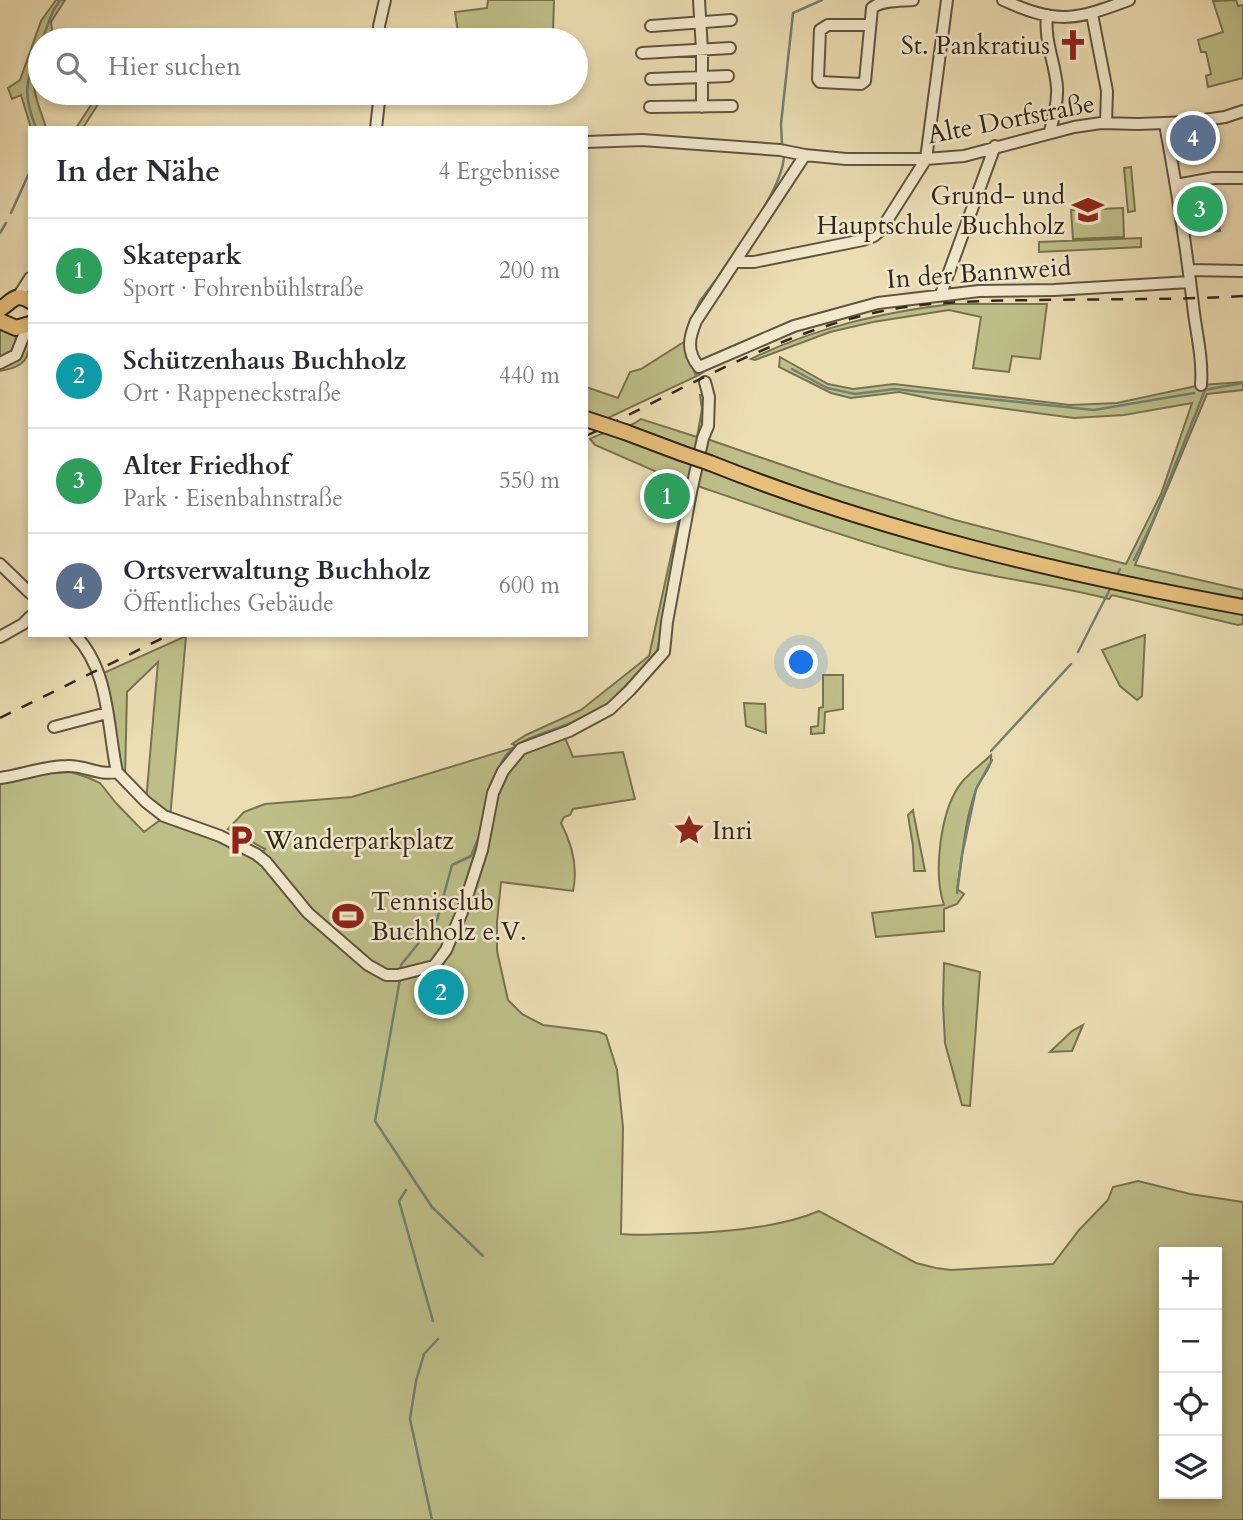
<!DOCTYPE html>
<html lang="de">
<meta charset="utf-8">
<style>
:root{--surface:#fff;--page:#f2f2f3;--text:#2b2b33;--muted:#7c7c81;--line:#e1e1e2;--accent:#0b8043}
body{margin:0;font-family:Cardo,serif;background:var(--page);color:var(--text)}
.controls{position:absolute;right:21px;bottom:21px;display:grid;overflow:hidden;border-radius:0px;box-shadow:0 4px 10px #0003}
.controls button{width:63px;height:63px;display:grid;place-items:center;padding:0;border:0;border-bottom:2px solid var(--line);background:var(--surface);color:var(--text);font:35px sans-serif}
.you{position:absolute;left:802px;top:663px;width:24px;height:24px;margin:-18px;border:5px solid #fff;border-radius:50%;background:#1a73e8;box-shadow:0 0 0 10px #1a73e833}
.badge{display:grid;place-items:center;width:46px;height:46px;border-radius:50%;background:var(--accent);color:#fff;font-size:23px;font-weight:700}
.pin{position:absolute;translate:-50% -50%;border:4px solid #fff;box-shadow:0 2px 7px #0006}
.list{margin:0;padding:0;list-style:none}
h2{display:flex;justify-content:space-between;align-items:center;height:91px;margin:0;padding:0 28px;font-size:30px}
h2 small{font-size:23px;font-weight:400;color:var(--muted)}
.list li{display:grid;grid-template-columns:46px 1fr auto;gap:21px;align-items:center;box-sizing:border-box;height:105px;padding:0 28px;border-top:2px solid var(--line)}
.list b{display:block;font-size:26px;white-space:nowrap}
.list p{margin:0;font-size:23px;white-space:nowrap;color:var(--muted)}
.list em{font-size:23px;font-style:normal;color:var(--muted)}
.icon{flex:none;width:38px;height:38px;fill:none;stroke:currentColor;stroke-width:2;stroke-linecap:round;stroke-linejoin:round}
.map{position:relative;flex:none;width:1243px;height:1520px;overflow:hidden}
.search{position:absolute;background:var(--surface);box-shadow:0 4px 10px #0003;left:28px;top:28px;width:560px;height:77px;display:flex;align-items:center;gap:18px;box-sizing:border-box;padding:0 24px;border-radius:38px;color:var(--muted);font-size:26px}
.panel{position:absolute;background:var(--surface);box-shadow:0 4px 10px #0003;left:28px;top:126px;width:560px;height:511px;border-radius:0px}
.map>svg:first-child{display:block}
.green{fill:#bebf88;stroke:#787252;stroke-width:2;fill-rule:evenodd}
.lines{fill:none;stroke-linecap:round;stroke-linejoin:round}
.stream{stroke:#708074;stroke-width:2.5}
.minor-casing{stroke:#605442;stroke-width:14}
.major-casing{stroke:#32261d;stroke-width:18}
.minor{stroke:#f3eace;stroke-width:10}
.major{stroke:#e6bf7a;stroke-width:14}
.rail{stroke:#32261d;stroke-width:2.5;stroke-dasharray:12 12;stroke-linecap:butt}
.major-bridge-casing{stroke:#32261d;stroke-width:18;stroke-linecap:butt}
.major-bridge{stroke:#e6bf7a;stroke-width:14}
.labels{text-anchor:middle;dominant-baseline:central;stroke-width:5;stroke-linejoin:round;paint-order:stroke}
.poi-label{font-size:26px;fill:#32261d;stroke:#f3eace;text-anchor:start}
.street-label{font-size:26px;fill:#32261d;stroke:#f3eace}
</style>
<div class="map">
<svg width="1243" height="1520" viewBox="0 0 1243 1520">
<rect width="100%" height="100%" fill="#ecdeb3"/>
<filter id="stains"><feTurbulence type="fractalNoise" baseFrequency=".00286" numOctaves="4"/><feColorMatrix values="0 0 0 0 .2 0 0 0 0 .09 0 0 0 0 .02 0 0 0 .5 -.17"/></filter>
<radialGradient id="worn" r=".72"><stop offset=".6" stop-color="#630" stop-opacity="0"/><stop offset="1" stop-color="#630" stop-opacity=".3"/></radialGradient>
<path class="green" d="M56 0H65L51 22 52 29 48 40H40C40 53 37 61 35 73 31 92 41 110 46 128H31L21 95 12 99 8 88 20 80 41 21Z
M488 0H554L553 31 528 40H459L455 12 487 8Z
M1236 0 1238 6 1243 5V78L1208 87 1206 76 1211 74 1206 52H1201L1198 40 1223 32 1213 1Z
M99 93H105L83 128H76Z
M1131 167 1135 211 1128 212 1124 168Z
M1212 183 1220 231 1187 233 1181 188Z
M1123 208 1124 237 1073 239 1071 210Z
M1141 238V247L1039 252V242Z
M951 304H1047L1040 359 1012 356 1009 372 973 368 981 317 949 310 873 322 830 332 755 360 751 359C817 327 880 313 951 304Z
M0 324 15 332 16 340 11 352 0 358Z
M30 335C30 359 25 367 0 371V368C18 364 25 352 30 335Z
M687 340 693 365 702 373 699 375 606 419 586 412V387L618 398 630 372 641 369Z
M780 357 828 384 853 389 894 384 1070 405 1117 403 1201 385 1243 382V390L1207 394 1135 565 1243 590V624L1238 625 1112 595 1109 599C1056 585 1001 579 947 566 861 543 776 513 692 484L662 652 630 690 563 733 573 757 623 752 635 799 573 809 570 815 564 817 561 823C572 844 578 868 573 891L501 882 497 922V951L508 1000 522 1014 543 1025 599 1032 606 1035 617 1070 623 1127 621 1234C638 1236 653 1234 669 1234 715 1233 777 1229 819 1211L916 1263 936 1268 951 1270 1053 1264 1079 1230 1108 1200 1113 1187 1138 1181 1190 1194 1243 1202V1520H0V784L50 773 71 772 89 778 100 783 116 803 144 832 164 817 146 802 158 662 127 692 125 779 117 772 99 675 186 636 170 819 253 857 298 899 260 855 265 849 228 829 244 812 265 804 352 797 516 747 517 746 512 744 526 735 581 710 649 656 681 510 653 504 660 476 655 471 595 445 590 439C607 429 626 431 641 419L697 437 702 409 700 395 708 396 707 439 838 484 955 520 1126 564 1161 494 1192 403 1124 415 1074 418 933 399 899 392 851 398 831 393 779 367ZM1164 1252H1217V1494H1164Z
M1145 635 1142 696 1137 700 1120 686 1102 650Z
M823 675H843V709L825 712 824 733 811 734V727L818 726 819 708 823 707Z
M744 703 765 704 766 733 746 726Z
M991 755C993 768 980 778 976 790 964 821 963 857 957 889L964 894 957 904 944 909V931L876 937 872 913 944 905C933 873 940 809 962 782 970 772 982 764 991 755Z
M913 810 914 816 925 871H914L913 846 908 815Z
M944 963 980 972 970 1106 962 1105 945 1043 943 1004Z
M1083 1025 1072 1051 1050 1052 1072 1031Z"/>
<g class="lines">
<path class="stream" d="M42 40 53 11 60 0
M36 128C21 89 27 83 40 45
M782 144 781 124 793 13 822 0
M11 213 30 171
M0 233 6 223
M730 260C747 232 782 188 784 156
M718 277 726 265
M693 316 700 301 715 281
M792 369 827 388 855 394 895 389 1094 410 1194 393
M694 371 696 375
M1204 390 1243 383
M1134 560 1152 523 1205 390
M1115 578 1120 569
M657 652 660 638
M1078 652 1111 587
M619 693 636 675
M991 751 1071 664
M499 769C509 739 540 736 566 725 580 719 593 711 607 705
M957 893 962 855 976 789 992 760
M400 972 401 965 437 920 452 865 471 856 481 832
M400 979 375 1121 432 1207 483 1256
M406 1190 399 1201 433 1321
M432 1520 410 1419 416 1381 424 1354 438 1339"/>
<defs>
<path id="minor" d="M699 0 702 50V107
M1003 0C1058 25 1075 20 1129 0
M1092 14 1107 91 1106 123
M1047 15C1044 41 1055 62 1057 87 1058 102 1054 117 1050 131
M869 25H828L820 30 818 79 820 82 861 84 865 81 872 8C881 0 900 1 913 0
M651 26 731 20
M380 40 379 26 385 0
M642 53 730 48
M651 79 728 76
M380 98 404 93
M650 107 732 106
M1165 124C1176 184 1186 244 1193 305 1196 333 1203 357 1201 385
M376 128 380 93
M586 142 642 140 780 150 805 155 846 159H926L964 156 1074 127 1101 123 1138 124 1190 122 1225 117 1243 111
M805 155 696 321C689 338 686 351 699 367L794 326 878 303 979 291 1054 290 1190 282
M1176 185 1214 178H1243
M736 262H754L863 240 874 236 881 230 926 159 947 0
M1189 270 1243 271
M941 294 995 146
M18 297 30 278
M0 363 16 355 28 325
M0 564 30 593
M75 635C110 671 107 726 117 772
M0 637 23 624 30 617
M54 727 107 713
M117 772 146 802 164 816 220 836 256 854 266 862 308 913 368 965 386 975H398L434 966 446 950 462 912 482 850 493 793 503 771 521 749 569 731 610 709 630 690 664 652 667 622 691 492 703 438 708 426 709 397 705 382
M0 778C23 775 44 766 67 766 85 765 99 776 117 772"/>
<path id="major" d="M0 309C11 303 15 291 30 301
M0 321 16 328 30 324
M625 432 681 453
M710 463C880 531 1063 574 1243 607"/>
</defs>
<use href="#minor" class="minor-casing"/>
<use href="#major" class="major-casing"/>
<use href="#minor" class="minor"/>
<use href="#major" class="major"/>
<path class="rail" d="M586 436C675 393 762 342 857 317 916 301 976 301 1036 300 1105 299 1174 300 1243 296
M0 718 169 635"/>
<defs>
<path id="major-bridge" d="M586 419 625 432
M681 453 710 463"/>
</defs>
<use href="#major-bridge" class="major-bridge-casing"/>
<use href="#major-bridge" class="major-bridge"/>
</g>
<defs>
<symbol id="church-bare" viewBox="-9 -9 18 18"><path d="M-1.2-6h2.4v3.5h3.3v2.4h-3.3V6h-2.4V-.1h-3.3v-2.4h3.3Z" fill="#8f2418" stroke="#f3eace" stroke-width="2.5" paint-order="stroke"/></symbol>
<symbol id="school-bare" viewBox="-9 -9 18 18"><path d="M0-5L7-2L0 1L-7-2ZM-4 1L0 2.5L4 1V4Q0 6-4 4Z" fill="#8f2418" stroke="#f3eace" stroke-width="2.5" paint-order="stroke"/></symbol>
<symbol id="sight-bare" viewBox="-9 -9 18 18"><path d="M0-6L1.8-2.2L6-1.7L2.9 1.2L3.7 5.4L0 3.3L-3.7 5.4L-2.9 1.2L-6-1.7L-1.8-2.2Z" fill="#8f2418" stroke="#f3eace" stroke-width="2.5" paint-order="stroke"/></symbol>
<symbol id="parking-bare" viewBox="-9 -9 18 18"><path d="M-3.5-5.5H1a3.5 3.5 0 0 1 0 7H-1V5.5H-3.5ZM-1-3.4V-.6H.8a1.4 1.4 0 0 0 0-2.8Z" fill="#8f2418" stroke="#f3eace" stroke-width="2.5" paint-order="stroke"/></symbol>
<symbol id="stadium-bare" viewBox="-9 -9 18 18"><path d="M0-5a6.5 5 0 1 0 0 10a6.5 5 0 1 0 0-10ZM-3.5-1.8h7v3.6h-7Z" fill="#8f2418" stroke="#f3eace" stroke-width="2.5" paint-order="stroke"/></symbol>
</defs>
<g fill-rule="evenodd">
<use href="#church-bare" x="1051" y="23" width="44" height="44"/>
<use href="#school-bare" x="1066" y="188" width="44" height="44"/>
<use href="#sight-bare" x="667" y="808" width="44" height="44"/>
<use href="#parking-bare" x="219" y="818" width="44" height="44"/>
<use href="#stadium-bare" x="326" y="894" width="44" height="44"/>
</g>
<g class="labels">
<g class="poi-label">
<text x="1050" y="45" text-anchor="end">St. Pankratius</text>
<text x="1065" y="195" text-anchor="end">Grund- und<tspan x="1065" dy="30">Hauptschule Buchholz</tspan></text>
<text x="712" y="830">Inri</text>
<text x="264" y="840">Wanderparkplatz</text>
<text x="371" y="901">Tennisclub<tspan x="371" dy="30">Buchholz e.V.</tspan></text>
</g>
<g class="street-label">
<text transform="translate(1011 119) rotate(-11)">Alte Dorfstraße</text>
<text transform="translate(979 273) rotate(-4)">In der Bannweid</text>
</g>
</g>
<rect width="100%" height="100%" filter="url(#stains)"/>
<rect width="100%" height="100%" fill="url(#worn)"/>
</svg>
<div class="controls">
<button>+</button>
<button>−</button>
<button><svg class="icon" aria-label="locate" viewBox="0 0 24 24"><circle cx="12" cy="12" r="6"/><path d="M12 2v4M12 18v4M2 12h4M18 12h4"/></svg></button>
<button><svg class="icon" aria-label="layers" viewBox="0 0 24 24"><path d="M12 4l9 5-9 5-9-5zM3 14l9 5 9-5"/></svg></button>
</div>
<div class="you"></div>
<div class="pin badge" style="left:667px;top:496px;background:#2e9e5b">1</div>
<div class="pin badge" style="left:441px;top:992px;background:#0f9aa8">2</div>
<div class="pin badge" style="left:1200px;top:209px;background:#2e9e5b">3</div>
<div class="pin badge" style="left:1193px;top:138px;background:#5c6f8a">4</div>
<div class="search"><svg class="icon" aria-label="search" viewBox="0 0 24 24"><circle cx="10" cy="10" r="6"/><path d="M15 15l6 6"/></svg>Hier suchen</div>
<section class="panel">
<h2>In der Nähe<small>4 Ergebnisse</small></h2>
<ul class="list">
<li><span class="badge" style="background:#2e9e5b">1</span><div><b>Skatepark</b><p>Sport · Fohrenbühlstraße</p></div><em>200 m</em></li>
<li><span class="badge" style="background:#0f9aa8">2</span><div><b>Schützenhaus Buchholz</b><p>Ort · Rappeneckstraße</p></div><em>440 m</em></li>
<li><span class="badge" style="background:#2e9e5b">3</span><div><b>Alter Friedhof</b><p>Park · Eisenbahnstraße</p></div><em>550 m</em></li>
<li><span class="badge" style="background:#5c6f8a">4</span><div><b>Ortsverwaltung Buchholz</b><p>Öffentliches Gebäude</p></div><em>600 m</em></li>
</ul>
</section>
</div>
